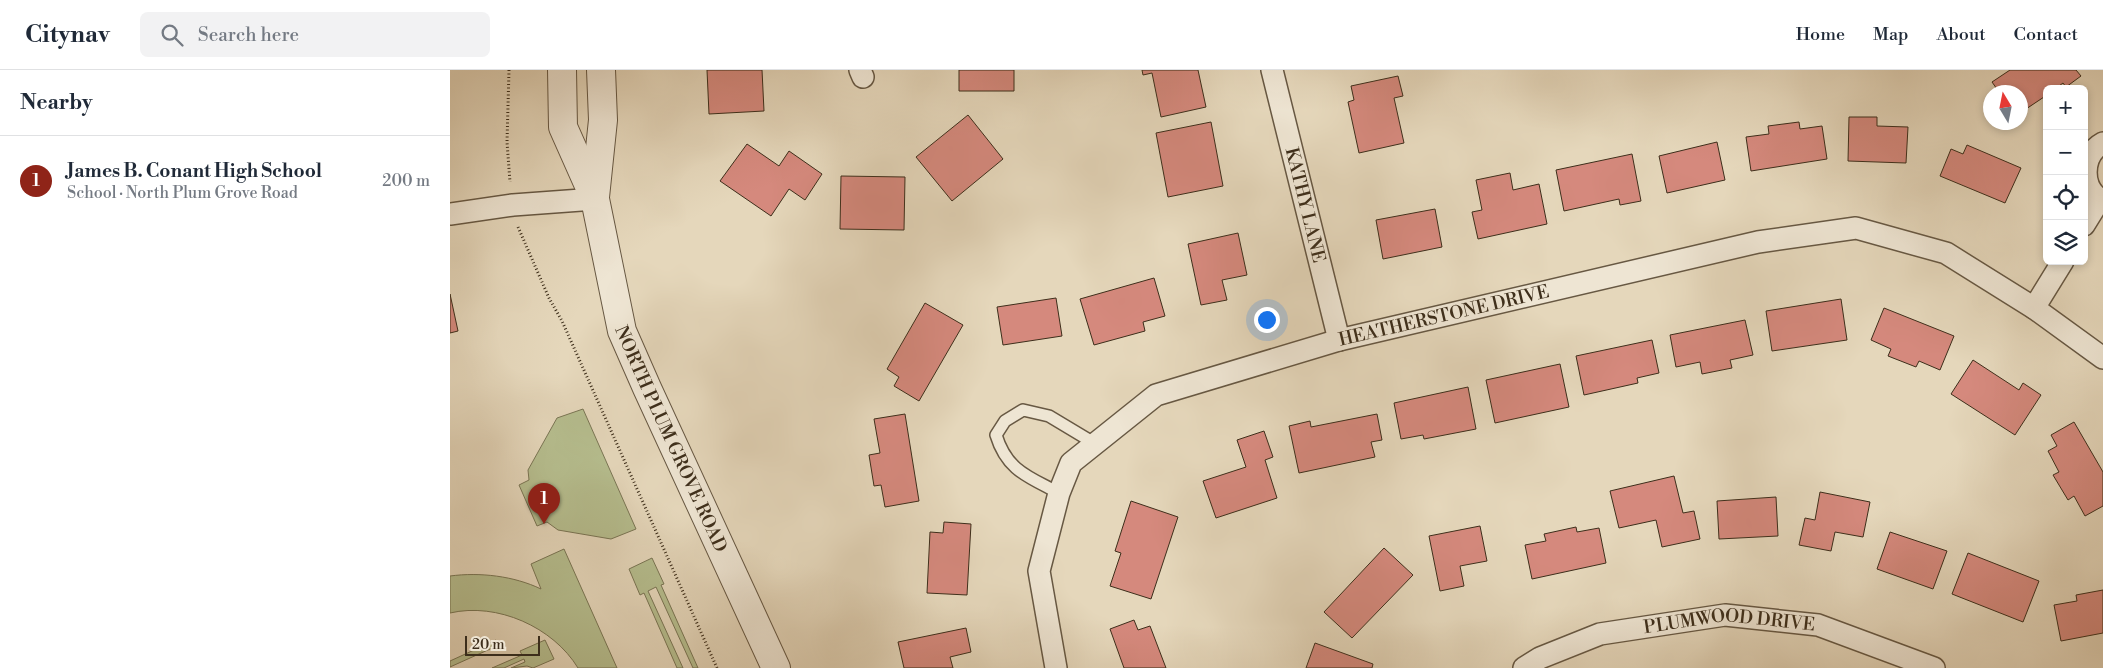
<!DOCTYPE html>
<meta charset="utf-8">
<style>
:root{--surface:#fff;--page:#f2f2f3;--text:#1f2937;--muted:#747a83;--line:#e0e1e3;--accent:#8f2418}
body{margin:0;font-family:"Libre Bodoni",serif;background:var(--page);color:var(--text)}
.controls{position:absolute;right:15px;top:15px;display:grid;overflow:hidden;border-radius:8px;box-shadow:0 2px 8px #0003}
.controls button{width:45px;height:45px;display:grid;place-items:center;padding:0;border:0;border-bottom:1px solid var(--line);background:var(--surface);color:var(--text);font:25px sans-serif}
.compass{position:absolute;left:1533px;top:15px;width:45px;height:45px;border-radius:50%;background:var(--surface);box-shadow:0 2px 8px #0003;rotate:350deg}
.scale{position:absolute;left:15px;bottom:12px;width:75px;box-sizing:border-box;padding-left:5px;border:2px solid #3d2e1b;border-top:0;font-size:14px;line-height:18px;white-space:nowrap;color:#3d2e1b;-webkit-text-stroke:4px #eee5d3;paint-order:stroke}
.you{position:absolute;left:816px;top:249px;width:18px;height:18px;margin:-12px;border:4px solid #fff;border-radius:50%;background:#1a73e8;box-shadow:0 0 0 8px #1a73e833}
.badge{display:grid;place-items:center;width:32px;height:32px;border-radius:50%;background:var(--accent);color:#fff;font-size:16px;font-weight:700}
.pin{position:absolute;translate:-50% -41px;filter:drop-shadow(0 1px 2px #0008)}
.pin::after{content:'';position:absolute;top:26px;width:18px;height:15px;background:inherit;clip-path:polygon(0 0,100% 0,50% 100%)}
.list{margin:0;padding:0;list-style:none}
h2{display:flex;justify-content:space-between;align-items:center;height:65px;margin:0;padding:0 20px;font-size:21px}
h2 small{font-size:16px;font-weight:400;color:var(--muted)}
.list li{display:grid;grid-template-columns:32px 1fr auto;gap:15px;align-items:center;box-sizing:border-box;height:90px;padding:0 20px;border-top:1px solid var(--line)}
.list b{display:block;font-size:19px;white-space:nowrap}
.list p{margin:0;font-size:16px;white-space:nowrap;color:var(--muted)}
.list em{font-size:16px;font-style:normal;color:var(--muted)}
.icon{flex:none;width:28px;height:28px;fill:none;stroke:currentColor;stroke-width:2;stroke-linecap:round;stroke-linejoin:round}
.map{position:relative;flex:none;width:1653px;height:598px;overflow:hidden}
header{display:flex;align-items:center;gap:30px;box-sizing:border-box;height:70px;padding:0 25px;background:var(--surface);border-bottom:1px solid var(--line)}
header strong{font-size:24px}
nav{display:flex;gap:28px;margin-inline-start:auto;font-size:18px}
.search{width:350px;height:45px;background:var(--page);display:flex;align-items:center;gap:12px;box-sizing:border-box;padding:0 18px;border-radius:8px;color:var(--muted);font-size:19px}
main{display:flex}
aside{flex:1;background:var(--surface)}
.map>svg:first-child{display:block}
.green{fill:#b6be8f;stroke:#7a7655}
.building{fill:#d5897d;stroke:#3d2e1b}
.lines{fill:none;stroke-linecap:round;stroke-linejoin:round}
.service-casing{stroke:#675843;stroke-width:14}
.minor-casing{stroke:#675843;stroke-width:24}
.tertiary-casing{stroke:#675843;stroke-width:30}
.path{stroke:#3d2e1b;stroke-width:3;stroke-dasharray:1 2.5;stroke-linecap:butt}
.service{stroke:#eee5d3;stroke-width:11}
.minor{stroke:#eee5d3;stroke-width:21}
.tertiary{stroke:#eee5d3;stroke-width:28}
.labels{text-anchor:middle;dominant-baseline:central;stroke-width:4;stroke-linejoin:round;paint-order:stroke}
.street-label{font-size:18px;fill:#3d2e1b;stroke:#eee5d3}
</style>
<header>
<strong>Citynav</strong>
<div class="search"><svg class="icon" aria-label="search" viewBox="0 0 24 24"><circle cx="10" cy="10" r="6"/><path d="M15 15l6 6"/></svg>Search here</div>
<nav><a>Home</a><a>Map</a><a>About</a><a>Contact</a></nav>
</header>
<main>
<aside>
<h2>Nearby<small></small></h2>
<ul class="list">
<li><span class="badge">1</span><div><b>James B. Conant High School</b><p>School · North Plum Grove Road</p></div><em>200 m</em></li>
</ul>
</aside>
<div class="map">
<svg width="1653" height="598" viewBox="0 0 1653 598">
<rect width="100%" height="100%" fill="#e5d7bb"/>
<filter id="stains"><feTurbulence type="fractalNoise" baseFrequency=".004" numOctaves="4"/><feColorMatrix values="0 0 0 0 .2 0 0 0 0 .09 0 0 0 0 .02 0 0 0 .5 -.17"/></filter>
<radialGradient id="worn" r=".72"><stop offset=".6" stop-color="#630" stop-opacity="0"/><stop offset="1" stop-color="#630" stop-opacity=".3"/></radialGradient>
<path class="green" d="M133 339 186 459 161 469 108 460 97 452 87 456 69 415 79 410 78 400 107 348Z
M114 479 167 598H128C103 557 47 532 0 543V506C30 502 64 506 91 519L81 494Z
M202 488 214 514 211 515 248 598H243L206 517 198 521 233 598H227L194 523 190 525 179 499Z
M46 570 49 575 0 597V591Z
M95 570 104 589 83 598 77 596 61 598 75 592 74 589 54 598H42L72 585 70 581Z"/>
<path class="building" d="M257 0H312L314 41 259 44Z
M509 0H564V21H509Z
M692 0H748L756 37 711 47 702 3 693 5Z
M1560 0H1626L1631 6 1616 17 1613 13 1605 19H1597V25L1570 43V22H1549L1542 12Z
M948 6 953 26 944 28 954 73 909 83 898 32 904 30 901 16Z
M518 45 553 89 502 131 466 87Z
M1399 47H1427V56L1458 57 1456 93 1398 91Z
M761 52 773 116 718 127 706 63Z
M1349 52 1350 59 1372 56 1377 89 1301 101 1296 67 1319 64 1318 56Z
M1267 72 1275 110 1217 123 1209 86Z
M297 74 329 96 339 81 372 104 355 130 339 119 321 146 270 111Z
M1517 75 1571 98 1555 133 1490 106 1501 79 1513 84Z
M1182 84 1191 131 1170 135 1169 129 1114 141 1106 100Z
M1060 103 1063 120 1089 114 1097 154 1028 169 1022 142 1032 140 1026 110Z
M391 106 455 107 454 160 390 159Z
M985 139 992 177 933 189 926 150Z
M788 163 797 205 772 210 777 230 751 235 738 174Z
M704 208 715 246 693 252 695 261 644 275 630 229Z
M0 224 8 261 0 263Z
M606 228 612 266 553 275 547 237Z
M1391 229 1397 270 1322 281 1316 241Z
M475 233 513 255 469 331 444 316 449 307 437 299Z
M1434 238 1504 266 1490 300 1469 291 1466 297 1438 286 1441 279 1421 270Z
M1295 250 1303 285 1280 290 1282 298 1252 304 1250 292 1226 297 1220 265Z
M1202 270 1209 303 1187 308 1188 313 1134 325 1126 286Z
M1523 290 1569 320 1573 313 1591 325 1565 365 1501 324Z
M1110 294 1119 337 1045 353 1036 310Z
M1018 317 1026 359 974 369 973 365 951 369 944 333Z
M455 344 469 431 435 437 431 415 424 416 419 385 430 383 424 349Z
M927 344 932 370 921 372 925 387 849 403 839 356 860 351 861 357Z
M1624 352 1653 402V436L1635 446 1624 426 1618 430 1603 405 1609 402 1598 381 1607 376 1601 365Z
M814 361 823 387 815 390 827 428 766 448 753 411 796 397 787 370Z
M1224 406 1233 443 1244 441 1250 469 1212 477 1206 450 1169 458 1160 421Z
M1370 422 1420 432 1413 467 1385 462 1381 481 1349 475 1355 448 1365 450Z
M1326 427 1328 466 1269 469 1267 431Z
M681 431 728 447 701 529 660 516 671 483 665 481Z
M494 452 521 454 517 525 477 523 480 462 493 463Z
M1030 456 1037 491 1010 496 1014 516 990 521 979 466Z
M1126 457 1127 462 1149 458 1156 493 1082 509 1075 475 1096 471 1094 464Z
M1440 462 1497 481 1483 519 1427 499Z
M934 478 963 505 902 568 874 542Z
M1518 483 1589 511 1573 552 1502 524Z
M1653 520V563L1611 571 1604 535 1627 531 1626 525Z
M684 550 688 560 700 556 716 598H674L660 559Z
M516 558 521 582 500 587 503 598H454L448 572Z
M865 573 923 594 922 598H856Z"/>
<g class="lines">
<defs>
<path id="service" d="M609 423C579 407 557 401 546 365L555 351 573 340 599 346 644 373"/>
<g id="minor">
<path d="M410 0 413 7"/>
<path id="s1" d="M822 0 889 270"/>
<path d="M1653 73C1631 85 1630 119 1653 131"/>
<path d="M0 144 63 135 145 129"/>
<path d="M1634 155 1650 129"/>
<path d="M1584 238 1613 191"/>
<path id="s2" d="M606 598 589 501 609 423 621 393 706 325 889 270 1308 172 1406 158 1496 183 1584 238 1653 288"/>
<path id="s3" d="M1074 598 1090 588 1150 564 1275 545 1368 555 1484 598"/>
</g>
<g id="tertiary">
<path id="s4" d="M112 0 113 57 145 129 172 261 197 318 326 598"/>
<path d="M145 127 153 50 151 0"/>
</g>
</defs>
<use href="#service" class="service-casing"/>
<use href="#minor" class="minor-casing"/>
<use href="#tertiary" class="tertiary-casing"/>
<path class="path" d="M59 0 57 72 60 112
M68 157 99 228 112 251 267 598"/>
<use href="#service" class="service"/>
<use href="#minor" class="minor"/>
<use href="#tertiary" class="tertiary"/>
</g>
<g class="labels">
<g class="street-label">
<text stroke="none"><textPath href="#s1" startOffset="139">KATHY LANE</textPath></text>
<text stroke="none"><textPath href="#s2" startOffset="619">HEATHERSTONE DRIVE</textPath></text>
<text stroke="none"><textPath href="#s4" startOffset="389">NORTH PLUM GROVE ROAD</textPath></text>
<text stroke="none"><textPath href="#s3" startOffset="214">PLUMWOOD DRIVE</textPath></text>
</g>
</g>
<rect width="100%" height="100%" filter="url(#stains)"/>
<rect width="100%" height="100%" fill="url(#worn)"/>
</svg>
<div class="controls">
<button>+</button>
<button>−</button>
<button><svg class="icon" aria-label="locate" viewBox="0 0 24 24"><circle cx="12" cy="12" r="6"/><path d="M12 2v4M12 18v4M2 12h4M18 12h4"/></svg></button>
<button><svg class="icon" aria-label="layers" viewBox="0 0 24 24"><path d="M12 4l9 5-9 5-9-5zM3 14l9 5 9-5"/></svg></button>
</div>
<svg class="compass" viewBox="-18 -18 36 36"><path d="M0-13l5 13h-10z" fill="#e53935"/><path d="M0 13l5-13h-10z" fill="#747a83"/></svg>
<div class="scale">20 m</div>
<div class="you"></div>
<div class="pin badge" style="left:94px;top:454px">1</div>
</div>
</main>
